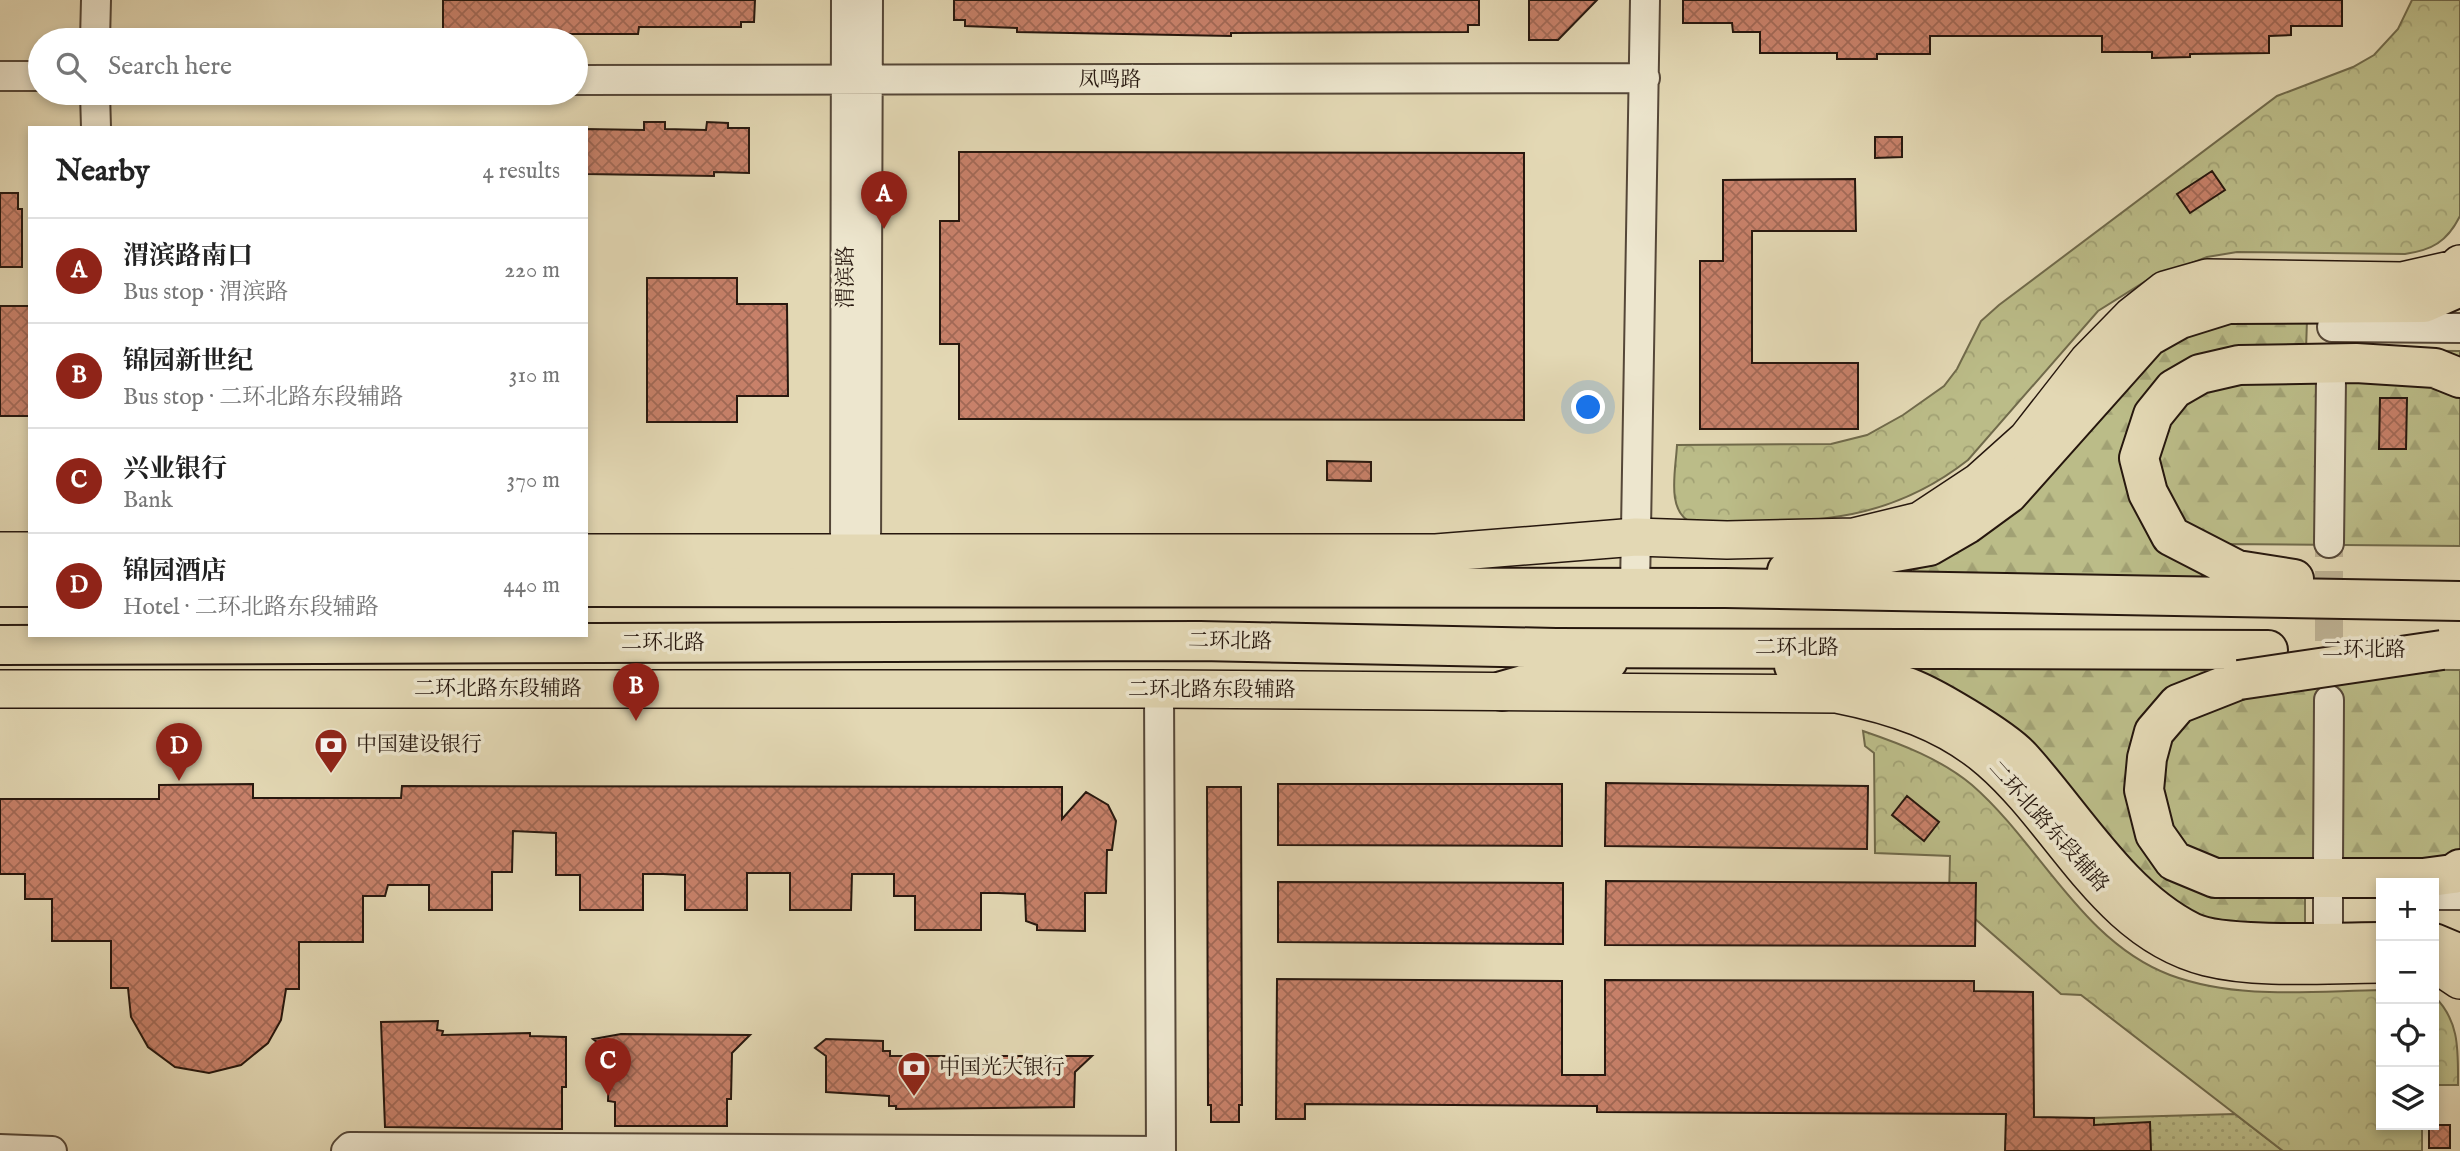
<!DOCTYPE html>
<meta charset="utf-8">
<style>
:root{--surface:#fff;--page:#f2f2f2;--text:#222;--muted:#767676;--line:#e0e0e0;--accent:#8f2418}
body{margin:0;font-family:"IM FELL English","Noto Serif SC",serif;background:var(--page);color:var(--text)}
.controls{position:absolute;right:21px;bottom:21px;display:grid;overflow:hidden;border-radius:0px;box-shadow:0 4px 10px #0003}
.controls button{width:63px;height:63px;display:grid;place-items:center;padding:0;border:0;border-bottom:2px solid var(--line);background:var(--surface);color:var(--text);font:35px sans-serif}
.you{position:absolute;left:1589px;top:408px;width:24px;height:24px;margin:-18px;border:5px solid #fff;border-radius:50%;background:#1a73e8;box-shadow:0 0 0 10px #1a73e833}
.badge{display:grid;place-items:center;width:46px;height:46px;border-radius:50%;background:var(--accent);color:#fff;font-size:23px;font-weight:700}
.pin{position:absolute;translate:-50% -58px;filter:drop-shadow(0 2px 4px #0008)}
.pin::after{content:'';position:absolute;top:37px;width:24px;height:21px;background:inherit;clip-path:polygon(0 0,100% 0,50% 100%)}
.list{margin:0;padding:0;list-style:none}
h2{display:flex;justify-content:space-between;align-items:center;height:91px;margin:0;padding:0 28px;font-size:30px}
h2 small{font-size:23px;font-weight:400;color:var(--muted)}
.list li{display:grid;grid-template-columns:46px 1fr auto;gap:21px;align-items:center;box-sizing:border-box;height:105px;padding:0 28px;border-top:2px solid var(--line)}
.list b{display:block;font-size:26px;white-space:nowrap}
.list p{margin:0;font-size:23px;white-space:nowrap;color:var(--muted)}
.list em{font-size:23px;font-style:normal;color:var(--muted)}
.icon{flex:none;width:38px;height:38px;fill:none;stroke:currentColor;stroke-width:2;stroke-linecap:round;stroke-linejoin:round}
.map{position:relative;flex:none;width:2460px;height:1151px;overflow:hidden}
.search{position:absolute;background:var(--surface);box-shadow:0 4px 10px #0003;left:28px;top:28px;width:560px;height:77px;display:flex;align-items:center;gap:18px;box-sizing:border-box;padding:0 24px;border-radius:38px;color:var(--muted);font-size:26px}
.panel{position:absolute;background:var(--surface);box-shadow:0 4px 10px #0003;left:28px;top:126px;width:560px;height:511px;border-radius:0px}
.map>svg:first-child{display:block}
.grass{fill:url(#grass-dots);stroke:#706a4b;stroke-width:2}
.forest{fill:url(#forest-firs);stroke:#706a4b;stroke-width:2}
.park{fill:url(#park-crowns);stroke:#706a4b;stroke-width:2}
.building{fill:url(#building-cross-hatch);stroke:#26170e;stroke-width:2}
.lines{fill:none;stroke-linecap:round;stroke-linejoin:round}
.minor-tunnel{stroke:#bdb193;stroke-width:28;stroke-dasharray:28 14;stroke-linecap:butt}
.minor-casing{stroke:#554738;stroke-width:32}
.major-casing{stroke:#26170e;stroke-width:40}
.highway-casing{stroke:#26170e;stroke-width:42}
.minor{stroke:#ede6ce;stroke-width:28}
.major{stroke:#e3d8b4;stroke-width:37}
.highway{stroke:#e3d8b4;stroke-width:38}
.highway-bridge-casing{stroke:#26170e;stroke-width:42;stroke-linecap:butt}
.highway-bridge{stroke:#e3d8b4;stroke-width:38}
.labels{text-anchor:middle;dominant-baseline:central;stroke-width:7;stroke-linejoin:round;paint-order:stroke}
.street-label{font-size:21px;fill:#26170e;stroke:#ede6ce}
.poi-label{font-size:21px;fill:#26170e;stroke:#ede6ce;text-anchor:start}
</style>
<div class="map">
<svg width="2460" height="1151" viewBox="0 0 2460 1151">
<defs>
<pattern id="grass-dots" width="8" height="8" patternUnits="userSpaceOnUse" patternTransform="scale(1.75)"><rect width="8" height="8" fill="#bbbc88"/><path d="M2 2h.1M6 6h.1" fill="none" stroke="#a1a174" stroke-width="1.8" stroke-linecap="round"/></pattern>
<pattern id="forest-firs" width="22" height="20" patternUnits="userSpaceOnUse" patternTransform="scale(1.75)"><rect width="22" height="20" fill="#bbbc88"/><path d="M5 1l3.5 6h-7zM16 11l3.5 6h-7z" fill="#a1a174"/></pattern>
<pattern id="park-crowns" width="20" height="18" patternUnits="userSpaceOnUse" patternTransform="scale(1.75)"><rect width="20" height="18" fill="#bbbc88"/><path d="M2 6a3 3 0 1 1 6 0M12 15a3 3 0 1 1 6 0" fill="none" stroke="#a1a174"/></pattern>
<pattern id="building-cross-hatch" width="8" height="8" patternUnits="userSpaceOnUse" patternTransform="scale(1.75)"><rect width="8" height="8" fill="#c8816a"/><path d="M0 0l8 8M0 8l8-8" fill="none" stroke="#a26956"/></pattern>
</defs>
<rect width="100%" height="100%" fill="#e3d8b4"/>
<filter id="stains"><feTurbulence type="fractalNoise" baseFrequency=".00286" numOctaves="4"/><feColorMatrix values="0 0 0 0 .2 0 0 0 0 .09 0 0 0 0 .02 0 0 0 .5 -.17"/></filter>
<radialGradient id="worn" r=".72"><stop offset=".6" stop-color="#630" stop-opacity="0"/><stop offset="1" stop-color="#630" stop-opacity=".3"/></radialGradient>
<path class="grass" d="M2235 1114 2283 1151H2091V1118Z"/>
<path class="forest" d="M2307 320 2306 350 2460 351V546L2221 544 2207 580 1911 576 1914 570C1953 555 1991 533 2022 505L2158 354C2209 315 2247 322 2307 320Z
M1915 668 2460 670V895H2305V927L2217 923 2163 899 1911 671Z"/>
<path class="park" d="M2412 0H2460V216C2447 242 2432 250 2405 254L2237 252 2207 257 2146 281 2098 311 1968 460C1880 529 1799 521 1693 523 1665 513 1676 469 1677 445L1831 444 1867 435 1903 415 1944 386 1957 369 1981 321 1999 305 2277 96 2353 67 2374 55 2398 29Z
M1863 731C1901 744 1941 759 1972 785 2040 844 2082 942 2170 975 2237 1000 2312 991 2381 990V1125H2422V1151H2283L2081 995 2061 994 1949 896 1950 856 1875 853 1874 753 1865 746Z
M2434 996C2460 1021 2458 1051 2458 1085H2434Z"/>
<path class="building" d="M443 0H755L754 22H741V27H639L638 34H456L443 31Z
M954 0H1479V25H1468V32L1231 33V36L1017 32V28L965 26V20H954Z
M1529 0H1597L1558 40H1529Z
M1683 0H2342V26H2291V35L2269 36V53L2190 54V57L2152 58V52H2102V36H1930V54H1877V59H1837V53H1760V32H1733L1732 23H1683Z
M644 122H665V129L706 130 707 122 728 123V128H749V173L714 172V176L586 174V129L644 130Z
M1875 137H1902V157L1875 158Z
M959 152 1524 153V420L959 419V344H940V221H959Z
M2212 171 2225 190 2190 213 2177 194Z
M1855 179 1856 231H1752V363H1858V429H1700V261H1723V180Z
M0 193H18V209H22V267H0Z
M647 278H737V304H787L788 396H737V422H647Z
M0 306H30V416H0Z
M2380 398H2407L2406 449H2379Z
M1327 461 1371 462V481L1327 480Z
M1606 783 1868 786 1867 849 1605 846Z
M253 784V798H401L402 786 1062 787V819L1086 792 1108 805 1116 821 1112 850H1107L1106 893H1085V931L1037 930V925L1026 921 1025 894 998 893H981V930H915V896H894V874H852L851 910H790V873H747V910H685V875L663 874H643V910H580V875H556V833L513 831 512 872H492V910H429V885H388L385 896H363V942H299V989H286L281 1020 268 1043 241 1065 209 1073 175 1067 148 1047 131 1017 128 988H111V941H52V899H25V874H0V799H159V785Z
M1278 784H1562V846L1278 845Z
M1207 787H1241L1242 1105H1239V1122H1211V1105H1208Z
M1907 796 1939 822 1924 841 1892 815Z
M1606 881 1976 883 1975 946 1605 945Z
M1278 882 1563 883V944L1278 942Z
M1277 979 1562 981V1075H1605V980L1974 981V991L2033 992 2034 1117 2094 1118V1125L2150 1122 2151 1151H2005L2006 1114 1597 1112V1106L1305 1104V1119H1276Z
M438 1021 437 1030 443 1031 442 1035 530 1033V1036L566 1037V1087H562V1129L385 1127 381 1022Z
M621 1034 750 1035 732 1053 731 1099H727V1126H615V1102L608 1101 610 1052 593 1039Z
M826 1039 883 1041V1051H890V1056H1092L1075 1072 1074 1107 896 1109V1106H889V1096L826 1092V1056L815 1048Z
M2429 1125H2450V1148H2429Z"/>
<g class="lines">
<path class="minor-tunnel" d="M2329 683V543"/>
<defs>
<path id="minor" d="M95 40 96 0
M0 76H40
M576 80 1645 78
M95 93 96 128
M2332 327 2460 328
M2329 543 2331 379
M845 554 846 0
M866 554 868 0
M1635 588 1645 0
M1159 689 1161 1151
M2328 864 2329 700
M2328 892V928
M2434 895H2460
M0 1149 52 1151
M346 1151 350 1147 1161 1151"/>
<path id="major" d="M0 551H30
M586 553H1436L1636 537 1727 540 1854 537 1920 521 1979 482 2027 439 2088 361 2132 316 2165 290 2207 278 2402 281 2455 269 2460 264
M0 689H1159L1837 694C1893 705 1946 722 1990 760 2063 823 2107 932 2207 957 2259 970 2327 964 2381 964
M2434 968 2445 970 2460 980"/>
<path id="highway" d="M1787 571 1929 546 1967 524 2008 494 2148 337 2180 319 2228 304 2424 303 2460 287
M2294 579 2237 570 2171 536 2148 493 2139 458 2153 415 2174 389 2200 374 2239 365 2356 363 2435 368 2460 378
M0 587H30
M586 587 1725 588 2460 601
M0 645 1200 641 1556 648 2268 650
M1794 666C1830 672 1868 676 1904 686 1928 693 2004 739 2021 758 2073 815 2120 897 2191 932 2223 948 2340 942 2381 942
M2239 680 2178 704 2154 732 2147 758 2144 790 2155 834 2174 861 2215 878H2423L2453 874 2460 869
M1502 691 1608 661
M2434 943 2460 954"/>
</defs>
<use href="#minor" class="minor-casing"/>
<use href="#major" class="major-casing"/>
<use href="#highway" class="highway-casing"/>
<use href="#minor" class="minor"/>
<use href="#major" class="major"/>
<use href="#highway" class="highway"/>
<defs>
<path id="highway-bridge" d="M2239 680 2442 650"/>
</defs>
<use href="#highway-bridge" class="highway-bridge-casing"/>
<use href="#highway-bridge" class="highway-bridge"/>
</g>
<defs>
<symbol id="bank-pin" viewBox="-11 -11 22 30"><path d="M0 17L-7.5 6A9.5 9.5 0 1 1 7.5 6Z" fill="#8f2418" stroke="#ede6ce"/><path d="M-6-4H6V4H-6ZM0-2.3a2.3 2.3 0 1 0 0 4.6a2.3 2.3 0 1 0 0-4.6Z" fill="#fff"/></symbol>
</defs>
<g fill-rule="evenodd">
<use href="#bank-pin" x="312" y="726" width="38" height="52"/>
<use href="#bank-pin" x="895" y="1049" width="38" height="52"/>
</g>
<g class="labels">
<g class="street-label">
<text x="1110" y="80">凤鸣路</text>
<text transform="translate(846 277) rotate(-90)">渭滨路</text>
<text transform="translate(1230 642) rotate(1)">二环北路</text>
<text x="663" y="643">二环北路</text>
<text x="1797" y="648">二环北路</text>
<text x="2364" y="650">二环北路</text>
<text x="498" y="689">二环北路东段辅路</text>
<text x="1212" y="690">二环北路东段辅路</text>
<text transform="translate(2048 827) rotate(48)">二环北路东段辅路</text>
</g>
<g class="poi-label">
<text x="356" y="745">中国建设银行</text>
<text x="939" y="1068">中国光大银行</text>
</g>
</g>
<rect width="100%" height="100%" filter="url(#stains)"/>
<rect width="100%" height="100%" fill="url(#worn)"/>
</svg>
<div class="controls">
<button>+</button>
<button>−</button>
<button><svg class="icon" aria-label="locate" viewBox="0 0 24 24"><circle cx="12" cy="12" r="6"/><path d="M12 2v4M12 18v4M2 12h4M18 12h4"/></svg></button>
<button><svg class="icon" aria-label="layers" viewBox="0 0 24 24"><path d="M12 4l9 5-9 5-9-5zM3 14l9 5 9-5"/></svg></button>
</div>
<div class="you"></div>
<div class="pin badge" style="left:884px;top:229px">A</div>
<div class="pin badge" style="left:636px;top:721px">B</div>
<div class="pin badge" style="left:608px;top:1096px">C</div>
<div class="pin badge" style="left:179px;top:781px">D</div>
<div class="search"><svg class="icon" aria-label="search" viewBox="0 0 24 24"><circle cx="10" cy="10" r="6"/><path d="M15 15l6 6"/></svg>Search here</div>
<section class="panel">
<h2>Nearby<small>4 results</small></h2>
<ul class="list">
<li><span class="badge">A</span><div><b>渭滨路南口</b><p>Bus stop · 渭滨路</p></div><em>220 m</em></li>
<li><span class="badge">B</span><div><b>锦园新世纪</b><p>Bus stop · 二环北路东段辅路</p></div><em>310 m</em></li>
<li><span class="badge">C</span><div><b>兴业银行</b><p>Bank</p></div><em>370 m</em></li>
<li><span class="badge">D</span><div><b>锦园酒店</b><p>Hotel · 二环北路东段辅路</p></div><em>440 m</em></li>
</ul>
</section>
</div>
